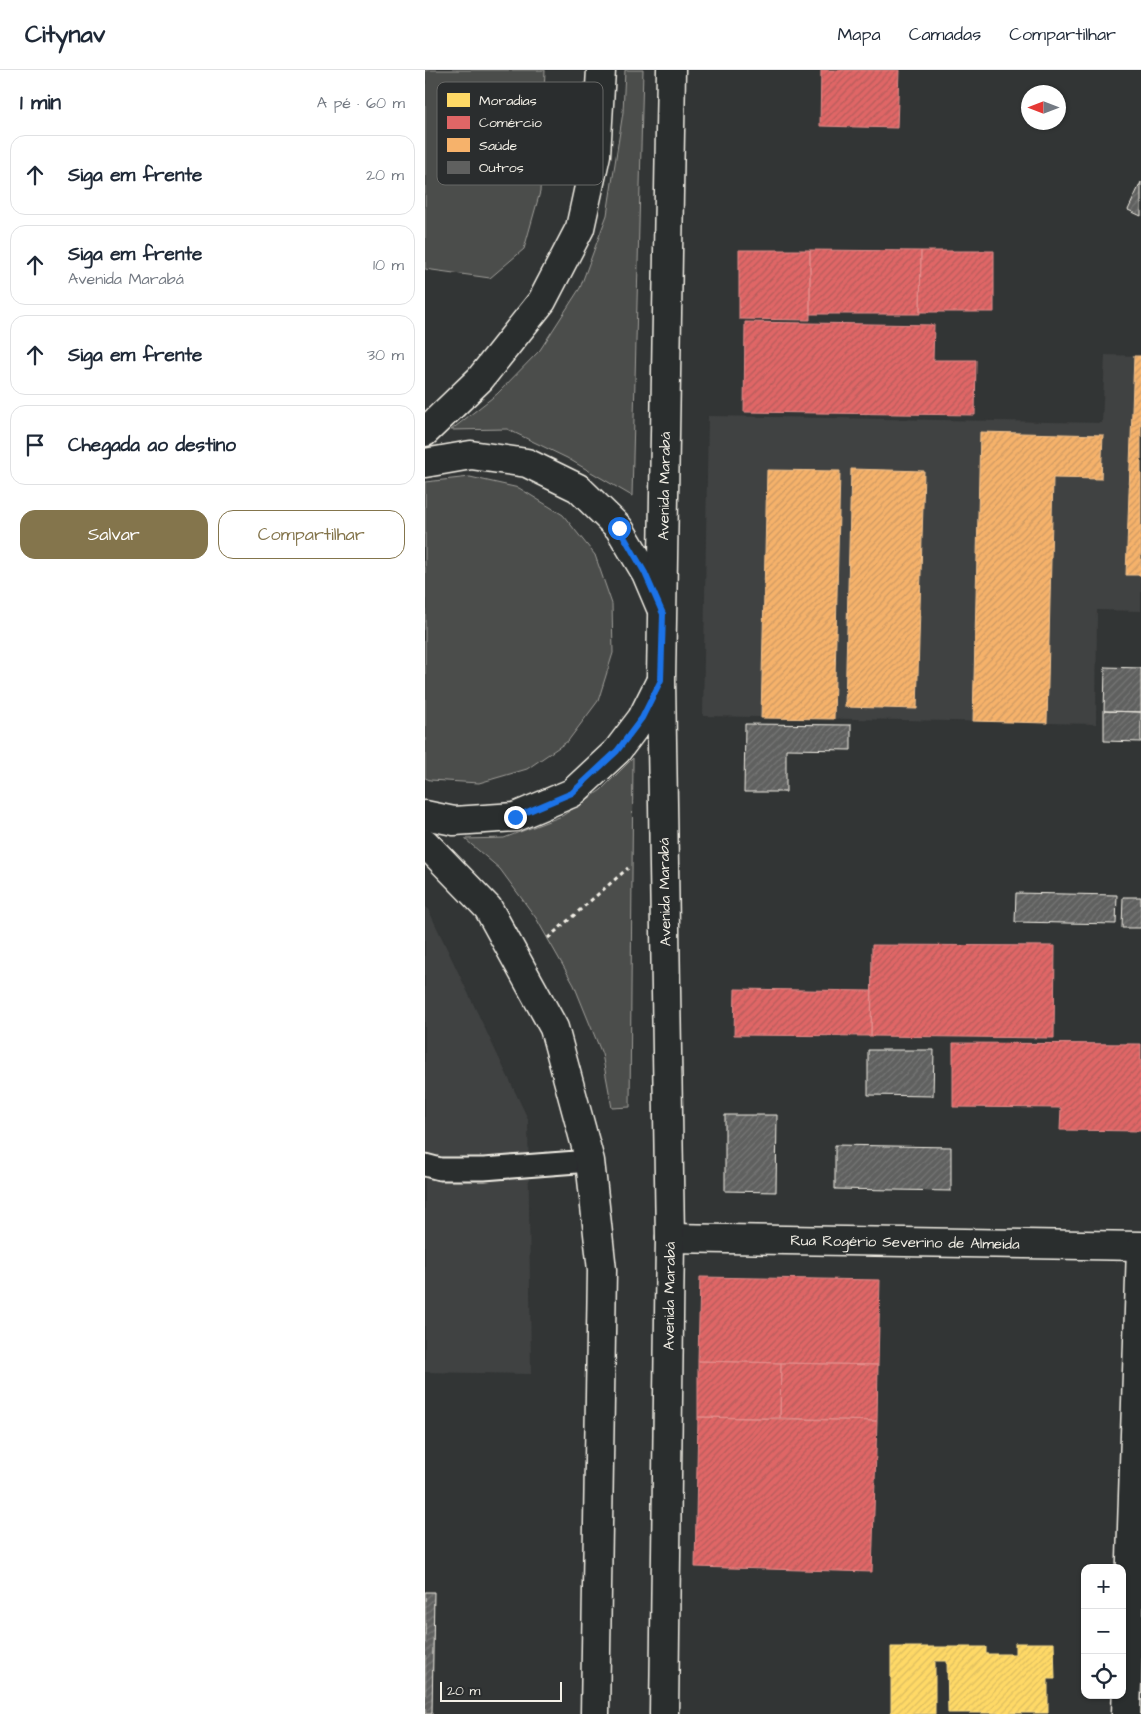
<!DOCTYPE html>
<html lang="pt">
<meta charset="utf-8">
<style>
:root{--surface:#fff;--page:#f2f2f3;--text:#1f2937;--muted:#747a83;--line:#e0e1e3;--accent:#84754c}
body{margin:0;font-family:"Architects Daughter",sans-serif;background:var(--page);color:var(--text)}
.controls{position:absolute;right:15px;bottom:15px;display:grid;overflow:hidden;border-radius:10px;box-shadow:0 1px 4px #0004}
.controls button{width:45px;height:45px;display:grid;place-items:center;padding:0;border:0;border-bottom:1px solid var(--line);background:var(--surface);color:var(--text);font:25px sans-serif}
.compass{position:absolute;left:596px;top:15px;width:45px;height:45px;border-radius:50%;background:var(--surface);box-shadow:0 1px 4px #0004;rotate:270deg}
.scale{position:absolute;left:15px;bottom:12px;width:122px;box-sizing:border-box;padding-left:5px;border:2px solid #f4f1e8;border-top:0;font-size:14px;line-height:18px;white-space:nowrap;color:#f4f1e8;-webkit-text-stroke:4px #2a2d2e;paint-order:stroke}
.stop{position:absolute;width:15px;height:15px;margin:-11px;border:4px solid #1a73e8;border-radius:50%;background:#fff}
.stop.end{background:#1a73e8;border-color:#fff;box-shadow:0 1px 5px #0008}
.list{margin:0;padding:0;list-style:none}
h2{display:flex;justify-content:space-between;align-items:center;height:65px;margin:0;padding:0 20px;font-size:21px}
h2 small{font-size:16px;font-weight:400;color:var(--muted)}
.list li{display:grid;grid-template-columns:32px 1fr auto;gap:15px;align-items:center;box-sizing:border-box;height:80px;margin:0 10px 10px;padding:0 10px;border:1px solid var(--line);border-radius:15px}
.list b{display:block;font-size:19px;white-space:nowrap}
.list p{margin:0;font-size:16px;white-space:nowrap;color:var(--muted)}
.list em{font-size:16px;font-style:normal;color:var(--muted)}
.actions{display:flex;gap:10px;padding:15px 20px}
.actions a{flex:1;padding:11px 0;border:1px solid var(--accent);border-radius:15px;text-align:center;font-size:18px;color:var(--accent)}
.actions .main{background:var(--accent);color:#fff}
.icon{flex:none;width:28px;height:28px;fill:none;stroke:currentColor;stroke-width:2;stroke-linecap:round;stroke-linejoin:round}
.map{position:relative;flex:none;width:716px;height:1644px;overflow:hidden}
header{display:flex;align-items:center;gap:30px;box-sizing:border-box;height:70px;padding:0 25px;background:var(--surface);border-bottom:1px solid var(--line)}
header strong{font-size:24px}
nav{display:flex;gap:28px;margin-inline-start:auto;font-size:18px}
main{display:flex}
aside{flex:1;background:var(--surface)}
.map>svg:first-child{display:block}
.built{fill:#404242}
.grass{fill:#4b4d4c;stroke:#a09f9a}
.homes{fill:url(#homes-hatch);stroke:#fce08d}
.shops{fill:url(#shops-hatch);stroke:#e6908d}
.health{fill:url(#health-hatch);stroke:#f5c590}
.building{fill:url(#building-hatch);stroke:#f4f1e8}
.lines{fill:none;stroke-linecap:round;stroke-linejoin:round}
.lane-casing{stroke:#f4f1e8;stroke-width:25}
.street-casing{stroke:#f4f1e8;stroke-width:31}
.primary-casing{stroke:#f4f1e8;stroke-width:31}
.path{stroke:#f4f1e8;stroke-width:3;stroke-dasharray:4 4;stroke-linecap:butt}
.lane{stroke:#2a2d2e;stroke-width:21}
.street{stroke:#2a2d2e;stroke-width:28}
.primary{stroke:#2a2d2e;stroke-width:28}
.route{stroke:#1a73e8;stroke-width:6}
.labels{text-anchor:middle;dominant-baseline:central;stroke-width:5;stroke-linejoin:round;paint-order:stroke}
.street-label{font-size:15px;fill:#f4f1e8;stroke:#2a2d2e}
.key{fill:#2a2d2e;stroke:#676866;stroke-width:1}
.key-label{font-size:14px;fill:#f4f1e8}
</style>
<header>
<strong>Citynav</strong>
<nav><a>Mapa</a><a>Camadas</a><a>Compartilhar</a></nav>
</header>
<main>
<aside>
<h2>1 min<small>A pé · 60 m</small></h2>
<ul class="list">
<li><svg class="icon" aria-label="ahead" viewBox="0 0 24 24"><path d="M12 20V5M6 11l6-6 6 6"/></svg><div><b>Siga em frente</b></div><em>20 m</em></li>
<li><svg class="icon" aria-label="ahead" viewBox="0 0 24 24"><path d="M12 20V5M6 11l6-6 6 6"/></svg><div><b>Siga em frente</b><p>Avenida Marabá</p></div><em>10 m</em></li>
<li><svg class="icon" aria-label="ahead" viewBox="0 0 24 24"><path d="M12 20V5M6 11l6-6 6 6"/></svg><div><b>Siga em frente</b></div><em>30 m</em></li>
<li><svg class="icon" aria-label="arrive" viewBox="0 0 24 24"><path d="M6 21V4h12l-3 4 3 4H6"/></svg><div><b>Chegada ao destino</b></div></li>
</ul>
<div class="actions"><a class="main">Salvar</a><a>Compartilhar</a></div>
</aside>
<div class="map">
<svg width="716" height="1644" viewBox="0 0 716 1644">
<defs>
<pattern id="homes-hatch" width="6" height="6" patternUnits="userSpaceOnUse" patternTransform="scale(1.25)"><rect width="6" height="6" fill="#ffd966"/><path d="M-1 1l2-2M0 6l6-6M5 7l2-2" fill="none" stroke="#dbbc60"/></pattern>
<pattern id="shops-hatch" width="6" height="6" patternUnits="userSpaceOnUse" patternTransform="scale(1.25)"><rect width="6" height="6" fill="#e06666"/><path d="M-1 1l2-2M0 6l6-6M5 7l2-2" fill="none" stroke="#b35d5c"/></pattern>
<pattern id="health-hatch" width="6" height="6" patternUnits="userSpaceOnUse" patternTransform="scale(1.25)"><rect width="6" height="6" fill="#f6b26b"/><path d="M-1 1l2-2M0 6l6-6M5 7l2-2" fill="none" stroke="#cb9862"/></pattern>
<pattern id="building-hatch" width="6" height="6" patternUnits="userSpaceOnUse" patternTransform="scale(1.25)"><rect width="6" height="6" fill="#5f605f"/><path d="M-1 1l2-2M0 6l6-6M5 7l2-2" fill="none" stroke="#777776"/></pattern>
</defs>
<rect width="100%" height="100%" fill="#323535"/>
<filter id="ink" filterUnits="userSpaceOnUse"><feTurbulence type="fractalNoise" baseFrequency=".02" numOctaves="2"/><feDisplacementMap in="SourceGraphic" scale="10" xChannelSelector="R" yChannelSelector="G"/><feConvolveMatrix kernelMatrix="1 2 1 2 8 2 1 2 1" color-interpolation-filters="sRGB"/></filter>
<g filter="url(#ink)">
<path class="built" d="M680 285 716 286V541L672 540 671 654 278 646 283 346 677 353Z
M0 836 3 839 103 1049 106 1304 0 1302Z"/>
<path class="grass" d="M0 0H120L115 122 99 179 65 208 0 199Z
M200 0H218L207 426 142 388 82 359 26 360 72 324 115 280 155 218 182 145 198 42Z
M45 407 94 418 138 445 170 485 187 534 188 583 173 631 143 671 102 699 54 713 5 710 0 708V412Z
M208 688 205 1037 187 1038 177 984 149 915 111 848 75 799 40 769 79 768 137 746 176 720Z"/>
<path class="homes" d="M590 1573H629L630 1609H623V1643H523L522 1591H510V1644H466V1577H561V1584H590Z"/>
<path class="shops" d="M396 0H474L472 58 395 56Z
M314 180H385V250L314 249Z
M385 180 496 181 495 244H385Z
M496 181H569V242H495Z
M320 252 509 255 508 290H551L550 345 319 342Z
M447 875 630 876 629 968 446 966Z
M310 919 447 921 446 966 309 965Z
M528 973 716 974V1061L635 1060 636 1038 528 1037Z
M275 1207 455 1210 453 1295 273 1291Z
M273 1291 356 1293 355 1348 273 1347Z
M356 1293 453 1295 452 1351 355 1348Z
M273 1347 452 1351 447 1502 270 1497Z"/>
<path class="health" d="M709 286H716V505H701Z
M555 362 678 365 676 409 628 408 622 653 548 651Z
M426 399 499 401 492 639 420 637Z
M342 400 415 401 409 649 336 648Z"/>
<path class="building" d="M716 112V146L703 140Z
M680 597 716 598V642L679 641Z
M679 641 716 642V672L679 671Z
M320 654 426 655V680L361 679V722H319Z
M591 823 692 825 691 854 590 852Z
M698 827H716V858H697Z
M443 980H509L508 1026 443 1025Z
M300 1045H352L351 1122 300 1121Z
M410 1075 526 1077V1121L410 1119Z
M0 1522H9L7 1644H0Z"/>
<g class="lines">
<defs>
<path id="lane" d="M0 1095 15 1099H59L165 1091"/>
<g id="street">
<path id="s1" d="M245 1168 716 1176"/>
<path d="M701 1644 716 1178"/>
</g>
<g id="primary">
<path d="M0 362 55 309 117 231 155 158 171 85 176 0"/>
<path d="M0 393 46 385 102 393 153 418 194 458 221 503 235 536"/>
<path d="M0 745 29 751 90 747 147 723 192 681 217 648 234 614"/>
<path d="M0 773 63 838 129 958 165 1091 177 1200 170 1644"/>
<path id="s2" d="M239 1644 245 1168 236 610 246 0"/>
</g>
</defs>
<use href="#lane" class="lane-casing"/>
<use href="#street" class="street-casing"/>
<use href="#primary" class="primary-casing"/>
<path class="path" d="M123 868 203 798"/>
<use href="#lane" class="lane"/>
<use href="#street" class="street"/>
<use href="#primary" class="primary"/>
</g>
</g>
<g class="lines" filter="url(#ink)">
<path class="route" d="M90 747 147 723 192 681 217 648 236 610 238 544 220 503 194 458"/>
</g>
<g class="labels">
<g class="street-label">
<text stroke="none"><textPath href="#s2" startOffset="1228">Avenida Marabá</textPath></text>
<text transform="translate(240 822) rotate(-91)">Avenida Marabá</text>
<text stroke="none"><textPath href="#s1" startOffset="235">Rua Rogério Severino de Almeida</textPath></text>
<text stroke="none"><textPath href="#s2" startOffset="418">Avenida Marabá</textPath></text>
</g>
</g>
<rect x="12" y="12" width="166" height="103" rx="8" class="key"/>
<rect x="22" y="23" width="23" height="14" fill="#ffd966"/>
<rect x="22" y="46" width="23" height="13" fill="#e06666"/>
<rect x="22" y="68" width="23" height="14" fill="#f6b26b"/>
<rect x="22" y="91" width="23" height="13" fill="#5f605f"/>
<g class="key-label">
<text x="54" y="35">Moradias</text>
<text x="54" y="57">Comércio</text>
<text x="54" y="80">Saúde</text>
<text x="54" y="102">Outros</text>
</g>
</svg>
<div class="controls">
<button>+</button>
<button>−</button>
<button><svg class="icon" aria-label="locate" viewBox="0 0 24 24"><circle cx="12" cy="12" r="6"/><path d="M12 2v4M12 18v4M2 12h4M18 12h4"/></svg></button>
</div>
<svg class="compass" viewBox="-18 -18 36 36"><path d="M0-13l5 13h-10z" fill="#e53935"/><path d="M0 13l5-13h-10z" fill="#747a83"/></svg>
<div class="scale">20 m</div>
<div class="stop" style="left:194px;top:458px"></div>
<div class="stop end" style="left:90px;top:747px"></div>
</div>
</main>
